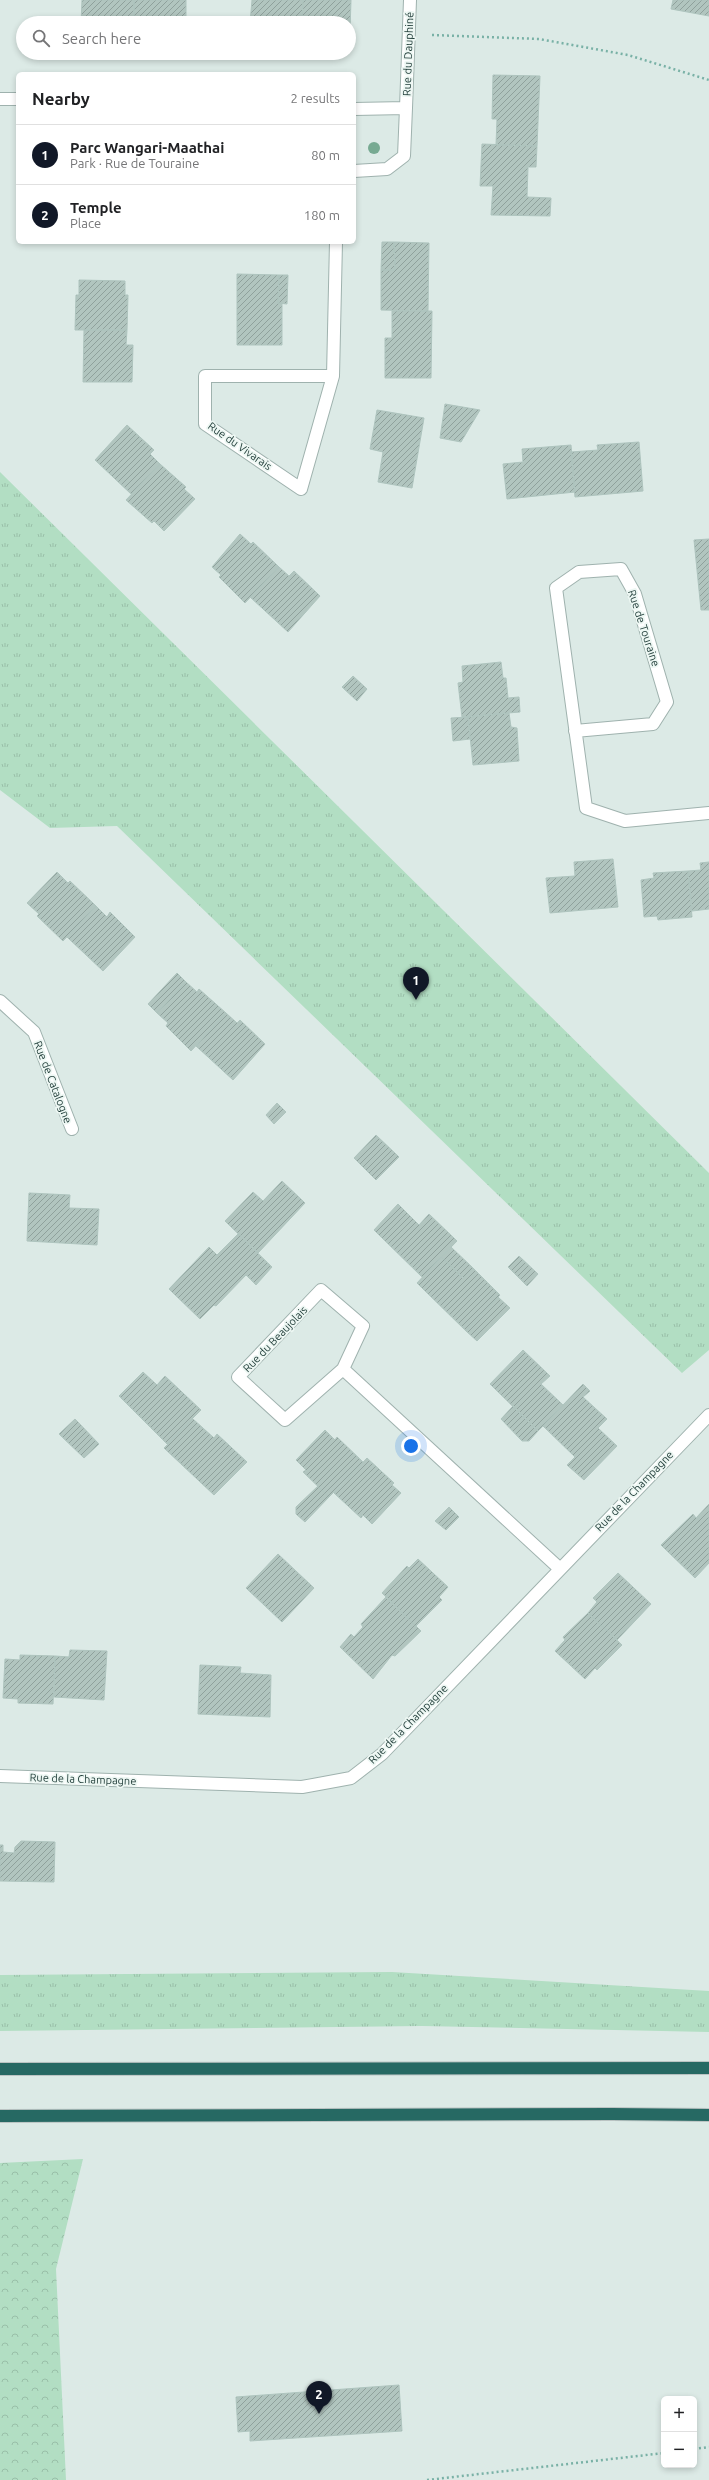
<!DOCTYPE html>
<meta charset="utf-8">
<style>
:root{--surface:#fff;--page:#f2f2f2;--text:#202124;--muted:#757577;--line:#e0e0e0;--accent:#111827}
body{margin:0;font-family:Ubuntu,sans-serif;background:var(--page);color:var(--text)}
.controls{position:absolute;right:12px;bottom:12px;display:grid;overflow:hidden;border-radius:6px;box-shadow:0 2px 6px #0003}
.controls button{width:36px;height:36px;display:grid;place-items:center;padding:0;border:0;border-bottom:1px solid var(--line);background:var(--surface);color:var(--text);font:20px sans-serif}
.you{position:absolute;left:411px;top:1446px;width:14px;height:14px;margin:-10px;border:3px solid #fff;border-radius:50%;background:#1a73e8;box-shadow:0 0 0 6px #1a73e833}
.badge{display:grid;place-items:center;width:26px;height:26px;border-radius:50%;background:var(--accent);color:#fff;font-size:13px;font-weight:700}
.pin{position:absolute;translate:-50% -33px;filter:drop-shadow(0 1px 2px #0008)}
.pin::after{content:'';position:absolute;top:21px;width:14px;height:12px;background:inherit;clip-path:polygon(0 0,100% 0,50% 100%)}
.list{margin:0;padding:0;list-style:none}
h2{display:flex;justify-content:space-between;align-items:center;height:52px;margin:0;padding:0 16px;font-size:17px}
h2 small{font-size:13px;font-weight:400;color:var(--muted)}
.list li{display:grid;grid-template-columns:26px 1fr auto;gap:12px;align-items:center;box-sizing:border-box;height:60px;padding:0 16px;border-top:1px solid var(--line)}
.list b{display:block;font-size:15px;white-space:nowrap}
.list p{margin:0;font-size:13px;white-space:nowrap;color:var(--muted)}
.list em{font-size:13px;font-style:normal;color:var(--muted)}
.icon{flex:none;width:22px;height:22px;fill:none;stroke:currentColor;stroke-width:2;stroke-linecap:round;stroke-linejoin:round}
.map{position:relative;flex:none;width:709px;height:2480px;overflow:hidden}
.search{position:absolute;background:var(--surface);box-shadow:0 2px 6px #0003;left:16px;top:16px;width:340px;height:44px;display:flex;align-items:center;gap:10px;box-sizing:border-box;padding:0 14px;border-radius:22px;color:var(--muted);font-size:15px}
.panel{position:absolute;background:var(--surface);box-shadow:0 2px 6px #0003;left:16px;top:72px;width:340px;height:172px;border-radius:6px}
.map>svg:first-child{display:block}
.grass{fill:url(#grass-tufts)}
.forest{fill:url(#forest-crowns)}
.building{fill:url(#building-hatch);stroke:#aec4be}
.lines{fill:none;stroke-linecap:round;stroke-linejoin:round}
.street-casing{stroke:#9fb2ae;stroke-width:14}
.highway-casing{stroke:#bbc4c3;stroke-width:14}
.path{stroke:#79b1a6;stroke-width:2.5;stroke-dasharray:2 3;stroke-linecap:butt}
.street{stroke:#fff;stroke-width:12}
.highway{stroke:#266963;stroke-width:12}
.tree{fill:#77aa92}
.labels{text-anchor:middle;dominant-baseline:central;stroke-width:3.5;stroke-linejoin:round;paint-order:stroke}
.street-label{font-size:11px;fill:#1d3a36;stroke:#edf7f3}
</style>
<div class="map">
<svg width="709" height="2480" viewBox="0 0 709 2480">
<defs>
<pattern id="grass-tufts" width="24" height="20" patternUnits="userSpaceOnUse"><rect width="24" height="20" fill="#b2dec3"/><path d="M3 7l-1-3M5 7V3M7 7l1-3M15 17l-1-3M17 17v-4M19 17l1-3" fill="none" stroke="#99bfa8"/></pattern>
<pattern id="forest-crowns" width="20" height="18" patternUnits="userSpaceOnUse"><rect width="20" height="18" fill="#b2dec3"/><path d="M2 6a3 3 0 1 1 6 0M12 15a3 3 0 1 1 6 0" fill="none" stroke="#99bfa8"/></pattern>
<pattern id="building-hatch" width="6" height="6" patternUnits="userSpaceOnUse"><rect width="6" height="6" fill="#b1c5bf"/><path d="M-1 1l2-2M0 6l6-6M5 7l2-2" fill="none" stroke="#8fa19c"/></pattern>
</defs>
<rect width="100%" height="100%" fill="#dceae6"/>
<path class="grass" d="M0 472 709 1173V1350L682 1373 117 826 50 828 0 790Z
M392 1972 709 1991V2032L422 2026 0 2031V1975Z"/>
<path class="forest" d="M83 2159 56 2269 66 2480H0V2163Z"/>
<path class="building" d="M82 0H134V23H81Z
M134 0H186V23H134Z
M252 0H303L302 23H250Z
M303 0H351L350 31 349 23H302Z
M673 0H709V16L671 9Z
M493 75 540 76 537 146 496 145 497 119H492Z
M482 144 537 146 536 167H528L527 197 551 198 550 216 491 215 493 186H480Z
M382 242H394L395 270H381Z
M394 242 429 243 428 311 381 310V270H395Z
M237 274 279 275 278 303H282V345H237Z
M279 275H288L287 304 278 303Z
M79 280 125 281V295H128L127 330H75L76 295H79Z
M392 311H432L431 378H385V338H392Z
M84 330H127L126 345H133L132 382H83Z
M445 404 480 410 461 442 440 438Z
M377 410 424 418 412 488 378 482 383 452 370 449Z
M127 425 154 450 150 454 160 464 131 494 95 460Z
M639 442 643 491 575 497 571 452 598 450 597 445Z
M571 445 575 492 507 499 503 464 523 462 522 449Z
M160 464 186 487 184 489 195 499 164 531 154 521 152 523 126 500Z
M240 534 251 544 253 542 279 567 245 603 219 577 221 575 212 567Z
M709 539V610H701L694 540Z
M279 567 289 576 294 571 320 596 288 632 250 597Z
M501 662 503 678H506L508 698 519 697 520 712 462 717 458 683 463 682 462 666Z
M353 676 367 689 357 701 342 687Z
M509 713 511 727 517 728 519 761 473 765 468 717Z
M468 717 470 739 453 741 451 718Z
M613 859 618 907 550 913 546 878 575 876 574 862Z
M709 862V909L692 911 688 871 701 870 700 863Z
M688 871 692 917 658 920 657 916 644 917 641 880 654 878 653 873Z
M57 872 68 883 70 881 96 906 63 941 37 916 39 914 27 903Z
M96 906 107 917 110 912 135 937 103 971 67 937Z
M177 973 186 982 157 1013 148 1004Z
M186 982 197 992 199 989 226 1013 191 1051 166 1026 168 1023 157 1013Z
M226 1013 237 1023 240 1020 265 1044 233 1080 196 1046Z
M277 1103 286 1112 274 1124 266 1115Z
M376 1135 399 1157 376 1180 354 1158Z
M282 1181 305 1203 258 1253 225 1221 253 1192 263 1201Z
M29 1193 70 1195 69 1208 99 1209 97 1245 27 1241Z
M398 1204 419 1225 429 1214 457 1241 422 1277 374 1230Z
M238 1234 272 1267 256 1285 246 1275 216 1306 214 1305 200 1319 169 1289 209 1247 217 1255Z
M451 1247 473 1268 463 1278 441 1257Z
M519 1256 538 1274 527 1286 508 1267Z
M441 1257 463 1278 473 1268 500 1295 466 1331 417 1283Z
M498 1297 510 1308 477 1341 466 1331Z
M523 1350 550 1376 541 1384 563 1405 538 1431 490 1384Z
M143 1372 157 1385 165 1376 201 1410 167 1444 119 1396Z
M583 1384 590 1391 583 1397 607 1419 598 1428 617 1446 584 1480 567 1465 575 1457 543 1426Z
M513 1406 538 1431 529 1441H522L501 1419Z
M75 1419 99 1444 84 1458 59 1434Z
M193 1419 214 1438 217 1434 247 1462 214 1495 164 1448Z
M325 1430 335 1440 337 1437 363 1462 329 1497 303 1472 306 1470 296 1460Z
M367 1458 394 1483 392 1485 401 1493 372 1524 363 1515 361 1518 334 1493Z
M318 1486 329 1497 305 1522 296 1514V1507Z
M709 1504V1563L695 1578 661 1545 693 1514 696 1518Z
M449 1507 459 1517 446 1530 435 1521Z
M278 1554 314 1588 282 1622 246 1588Z
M418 1559 448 1587 439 1597 442 1600 416 1626 382 1593 407 1566 409 1568Z
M618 1573 651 1604 617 1640 588 1613 597 1602 593 1598Z
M386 1597 421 1631 395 1656 392 1655 373 1679 340 1647 351 1634 354 1637 363 1627 361 1624Z
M588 1613 622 1645 597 1670 595 1668 585 1679 555 1651 565 1640 563 1637Z
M70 1650 107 1651 104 1700 54 1697 55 1656 69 1657Z
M20 1655 55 1656 53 1704 18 1703V1699L3 1698 5 1659 20 1660Z
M200 1665 241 1667 240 1673 271 1675 270 1717 198 1714Z
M21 1841 55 1842 54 1882 0 1881V1845H3V1852L14 1853 15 1847Z
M399 2385 402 2431 250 2441V2431L238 2432 236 2397Z"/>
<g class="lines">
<defs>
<path id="street" d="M0 99H18
M354 109 406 108 410 0
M354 171 387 169 404 156 406 108
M333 376H205V424L301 489 333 376 336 242
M575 731 653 724 667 702 635 594 621 569 579 572 556 588 586 808 625 821 709 813
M0 1001 34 1032 72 1129
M343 1369 363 1326 321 1290 238 1377 285 1420 343 1369 559 1568
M0 1776 302 1787 351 1778 382 1754 709 1415"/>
<path id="highway" d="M0 2069 709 2068
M0 2116 612 2114 709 2115"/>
</defs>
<use href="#street" class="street-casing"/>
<use href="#highway" class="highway-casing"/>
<path class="path" d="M432 35 539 39 628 55 709 80
M694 2449 709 2447
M427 2480 664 2453"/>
<use href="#street" class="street"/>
<use href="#highway" class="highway"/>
</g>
<circle class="tree" cx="374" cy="148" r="6"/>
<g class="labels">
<g class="street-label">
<text transform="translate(408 54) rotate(-88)">Rue du Dauphiné</text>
<text transform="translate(240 446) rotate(35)">Rue du Vivarais</text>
<text transform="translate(644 628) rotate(72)">Rue de Touraine</text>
<text transform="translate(53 1082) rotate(69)">Rue de Catalogne</text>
<text transform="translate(275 1339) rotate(-46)">Rue du Beaujolais</text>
<text transform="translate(634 1491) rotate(-46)">Rue de la Champagne</text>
<text transform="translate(408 1724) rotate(-45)">Rue de la Champagne</text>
<text transform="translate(83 1779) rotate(2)">Rue de la Champagne</text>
</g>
</g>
</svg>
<div class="controls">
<button>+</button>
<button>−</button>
</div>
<div class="you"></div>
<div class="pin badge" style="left:416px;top:1000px">1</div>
<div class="pin badge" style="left:319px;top:2414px">2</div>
<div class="search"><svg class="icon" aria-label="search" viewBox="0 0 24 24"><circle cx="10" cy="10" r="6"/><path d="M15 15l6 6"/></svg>Search here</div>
<section class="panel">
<h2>Nearby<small>2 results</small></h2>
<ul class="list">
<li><span class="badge">1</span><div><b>Parc Wangari-Maathai</b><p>Park · Rue de Touraine</p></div><em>80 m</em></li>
<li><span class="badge">2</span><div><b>Temple</b><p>Place</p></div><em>180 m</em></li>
</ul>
</section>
</div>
